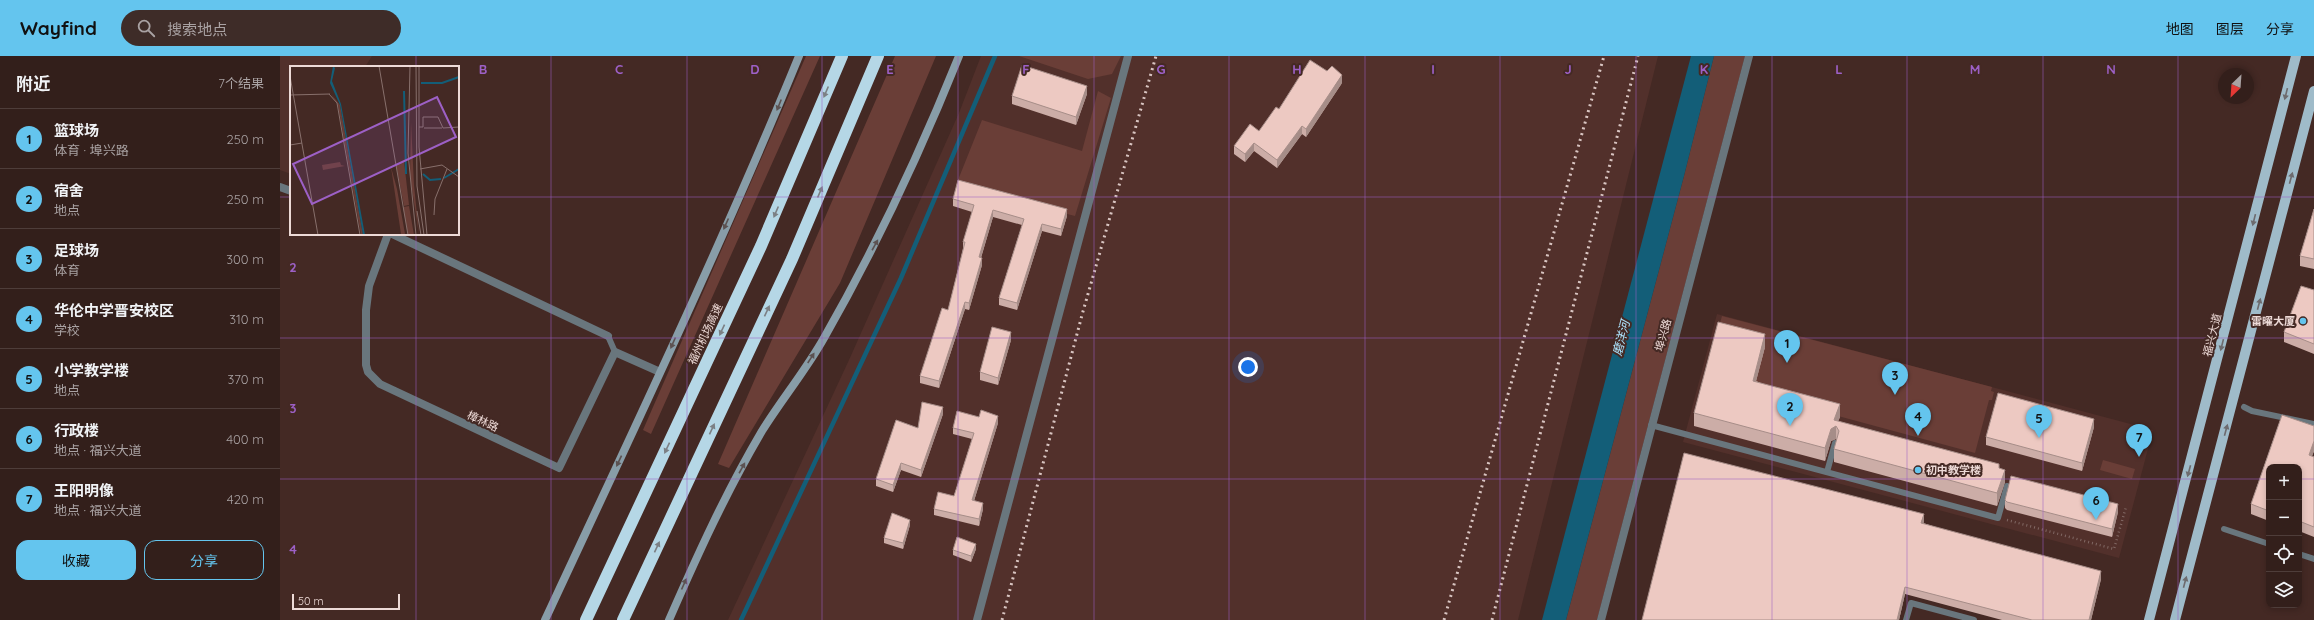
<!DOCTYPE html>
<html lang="zh">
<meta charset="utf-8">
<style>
:root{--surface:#331f1b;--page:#3e2c28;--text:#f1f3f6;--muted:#a9a2a3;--line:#4e3d3a;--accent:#64c5ee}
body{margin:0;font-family:Quicksand,"Noto Sans SC",sans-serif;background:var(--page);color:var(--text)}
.controls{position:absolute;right:12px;bottom:12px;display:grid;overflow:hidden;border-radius:8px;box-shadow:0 2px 6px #0003}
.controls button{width:36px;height:36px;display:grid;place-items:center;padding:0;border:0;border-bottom:1px solid var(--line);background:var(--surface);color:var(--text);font:20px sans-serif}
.compass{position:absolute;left:1938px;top:12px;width:36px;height:36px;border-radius:50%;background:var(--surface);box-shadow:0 2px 6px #0003;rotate:205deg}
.scale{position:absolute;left:12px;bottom:10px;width:108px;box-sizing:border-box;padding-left:4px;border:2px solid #eddad7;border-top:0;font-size:11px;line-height:14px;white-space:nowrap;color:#eddad7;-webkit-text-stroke:3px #442924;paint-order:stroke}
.you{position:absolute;left:968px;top:311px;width:14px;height:14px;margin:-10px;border:3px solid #fff;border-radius:50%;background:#1a73e8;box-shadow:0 0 0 6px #1a73e833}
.badge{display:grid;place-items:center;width:26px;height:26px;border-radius:50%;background:var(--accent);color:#111;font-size:13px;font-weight:700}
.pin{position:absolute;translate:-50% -33px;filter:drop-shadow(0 1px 2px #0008)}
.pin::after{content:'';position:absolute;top:21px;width:14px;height:12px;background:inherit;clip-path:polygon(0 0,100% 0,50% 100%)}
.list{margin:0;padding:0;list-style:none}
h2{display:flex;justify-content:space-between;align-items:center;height:52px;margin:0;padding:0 16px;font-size:17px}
h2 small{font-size:13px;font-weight:400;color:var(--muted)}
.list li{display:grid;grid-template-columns:26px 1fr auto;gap:12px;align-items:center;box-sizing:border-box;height:60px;padding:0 16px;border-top:1px solid var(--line)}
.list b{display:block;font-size:15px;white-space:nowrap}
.list p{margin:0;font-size:13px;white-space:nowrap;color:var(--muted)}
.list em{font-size:13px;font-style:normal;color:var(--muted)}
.actions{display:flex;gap:8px;padding:12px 16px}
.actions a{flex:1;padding:9px 0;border:1px solid var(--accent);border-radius:12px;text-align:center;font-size:14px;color:var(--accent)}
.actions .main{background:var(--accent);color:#111}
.icon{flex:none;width:22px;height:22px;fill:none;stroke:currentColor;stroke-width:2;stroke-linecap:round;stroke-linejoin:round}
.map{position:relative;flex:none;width:2034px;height:564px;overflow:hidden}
header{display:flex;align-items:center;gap:24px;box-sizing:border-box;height:56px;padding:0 20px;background:var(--accent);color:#111}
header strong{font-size:19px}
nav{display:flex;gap:22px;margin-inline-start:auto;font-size:14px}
.search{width:280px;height:36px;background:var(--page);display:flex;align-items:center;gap:10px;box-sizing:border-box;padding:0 14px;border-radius:22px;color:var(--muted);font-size:15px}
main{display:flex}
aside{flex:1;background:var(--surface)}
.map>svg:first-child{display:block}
.built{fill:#52302b}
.green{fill:#6a3e37}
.water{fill:#135e78}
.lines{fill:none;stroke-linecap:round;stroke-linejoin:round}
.stream{stroke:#135e78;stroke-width:4.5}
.path{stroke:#816864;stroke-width:2.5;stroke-dasharray:1 3;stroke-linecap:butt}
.service{stroke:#69767d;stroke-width:6}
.minor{stroke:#69767d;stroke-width:8}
.tertiary{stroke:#69767d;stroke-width:8}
.secondary{stroke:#889da8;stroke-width:8}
.primary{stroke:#9fbbc9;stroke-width:10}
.motorway{stroke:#b5d7e6;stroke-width:12}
.rail{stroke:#d9c5c2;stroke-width:3;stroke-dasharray:2 4;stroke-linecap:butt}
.wall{fill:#ccada7}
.shaded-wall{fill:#a68d88}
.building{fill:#edc9c2;stroke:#a68d88}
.oneway{fill:#7c8085}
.oneway2{fill:#6d6b6e}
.oneway3{fill:#5c5252}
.grid{fill:none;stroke:#9d60c6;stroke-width:1;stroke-opacity:0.55}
.poi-dot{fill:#64c5ee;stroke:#442924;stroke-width:1.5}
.labels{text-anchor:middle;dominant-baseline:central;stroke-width:4;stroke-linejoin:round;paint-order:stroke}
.poi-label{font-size:11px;font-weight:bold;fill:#eddad7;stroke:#442924;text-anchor:end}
.street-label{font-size:11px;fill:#eddad7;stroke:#442924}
.water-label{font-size:12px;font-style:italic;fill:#ace3fc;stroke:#442924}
.inset-river{fill:none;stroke:#135e78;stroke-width:2}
.inset-road{fill:none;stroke:#88706c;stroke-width:1}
.view{fill:#9d60c6;fill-opacity:0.15;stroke:#9d60c6;stroke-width:2}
.inset-edge{fill:none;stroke:#eddad7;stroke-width:2}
.grid-label{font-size:13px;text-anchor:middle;font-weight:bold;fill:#9d60c6;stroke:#442924;stroke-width:4;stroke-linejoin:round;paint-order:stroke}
</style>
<header>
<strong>Wayfind</strong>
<div class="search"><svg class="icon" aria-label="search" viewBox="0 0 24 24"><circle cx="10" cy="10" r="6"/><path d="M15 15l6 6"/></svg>搜索地点</div>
<nav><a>地图</a><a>图层</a><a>分享</a></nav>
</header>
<main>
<aside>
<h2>附近<small>7个结果</small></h2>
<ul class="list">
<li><span class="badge">1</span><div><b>篮球场</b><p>体育 · 埠兴路</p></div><em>250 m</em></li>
<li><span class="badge">2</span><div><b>宿舍</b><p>地点</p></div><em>250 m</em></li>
<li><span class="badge">3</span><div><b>足球场</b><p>体育</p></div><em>300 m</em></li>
<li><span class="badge">4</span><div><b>华伦中学晋安校区</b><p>学校</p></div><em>310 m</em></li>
<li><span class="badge">5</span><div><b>小学教学楼</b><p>地点</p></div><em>370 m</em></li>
<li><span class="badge">6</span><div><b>行政楼</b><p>地点 · 福兴大道</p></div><em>400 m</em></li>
<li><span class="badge">7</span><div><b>王阳明像</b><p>地点 · 福兴大道</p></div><em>420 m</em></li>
</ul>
<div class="actions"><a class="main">收藏</a><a>分享</a></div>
</aside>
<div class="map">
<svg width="2034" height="564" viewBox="0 0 2034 564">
<rect width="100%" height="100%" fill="#442924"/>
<path class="built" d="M0 0H92L85 11H11V118L0 114Z
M701 0H1378L1238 564H448L569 304 679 57Z
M1437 258 1873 374 1839 502 1403 386Z"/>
<path class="green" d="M526 0H540L371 378 363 374Z
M615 0H656L560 227 449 412 438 408Z
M739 0H841L832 18 808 23Z
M1434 0H1465L1317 564H1286L1404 120Z
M818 35 831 42 795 160 676 129 702 64 802 95Z
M1442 260 1712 331 1711 335 1714 336 1712 344H1709L1695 397 1473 337 1439 271Z
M1823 404 1855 413 1852 423 1820 414Z"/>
<path class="water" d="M1411 0H1434L1404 120 1286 564H1262Z"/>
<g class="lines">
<path class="stream" d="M461 564 621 222 715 0"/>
<path class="path" d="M1727 464 1834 493 1846 451"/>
<path class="service" d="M328 280 335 296
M1964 351 1972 355 2034 368
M1371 369 1718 462 1727 430
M1547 416 1555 387
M1944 473 1989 488
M2019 498 2034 503
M1626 564 1631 547 1694 564"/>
<path class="minor" d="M112 178 328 280
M697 564 848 0"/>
<path class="tertiary" d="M0 131 11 135
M108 178 89 230 86 254V309L88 316 100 328 279 412 335 296 380 316
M1321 564 1469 0"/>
<path class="secondary" d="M265 564C352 377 441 191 519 0
M389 564C417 500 446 436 482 375 502 343 526 314 544 282 596 191 640 97 679 0"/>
<path class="primary" d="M1869 564 2016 0
M1895 564 2034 35"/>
<path class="motorway" d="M306 564 481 190 562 0
M343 564 512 203 598 0"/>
<path class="rail" d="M722 564 802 259 876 0
M1164 564 1324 0
M1212 564 1358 0"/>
</g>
<path class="wall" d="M1062 27 1026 81 1022 78 997 112 974 95 965 106 954 98V90L979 75 999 53Z
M807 38 796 69 732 48V40Z
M673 143 787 160 781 180 762 175 737 254 719 249V242L742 169 713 161 701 202 702 209 689 254 685 253 659 332 640 327V320L668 254 683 193V186L692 156 673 150Z
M2034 153V213L2020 210V200Z
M2034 234V298L2004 286V276Z
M731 284 718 329 700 324V316Z
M1485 291 1476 325 1560 361 1558 365 1719 412 1725 426 1717 450 1554 406V393L1557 384 1556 383 1551 385 1545 405 1414 370V357Z
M663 358 641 421 621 414 613 436 596 430V423L638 372Z
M2002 359 2034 370V395L2032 400 2034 401V481L2019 475V411H1989V465L1971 458V448Z
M718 367 694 445 703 453 699 470 654 459V453L674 440 692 383 673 378V372Z
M1814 371 1802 415 1706 389V381Z
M1725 444 1838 456 1832 481 1727 454 1725 452Z
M1644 466 1643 467 1821 523 1811 564H1722L1625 538 1619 564H1362Z
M630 469 623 493 604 487V482Z
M696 493 691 506 673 499V494Z"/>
<path class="shaded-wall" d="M1062 19V27L1026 81V73Z
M807 30V38L796 69V61Z
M1022 70V78L997 112V104Z
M974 87V95L965 106V98Z
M787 153V160L781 180V173Z
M713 154V161L699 208V201Z
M762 168V175L737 254V247Z
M702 202V209L689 254V247Z
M685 246V253L659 332V325Z
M731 276V284L718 329V322Z
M1485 278V291L1473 337V325Z
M1560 348V361L1556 371V370V383L1551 385 1545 405V392L1551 373 1554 364Z
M663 351V358L641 421V414Z
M718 360V367L692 451V444Z
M1814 363V371L1802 415V407Z
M2034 385V395L2029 409V399Z
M621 407V414L613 436V429Z
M1725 414V426L1717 450V437Z
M703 447V453L699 470V463Z
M1838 448V456L1832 481V473Z
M1644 458V466L1641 475V467Z
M630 464V469L623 493V487Z
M696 488V493L691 506V500Z
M1821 515V523L1811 564H1809Z
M1625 531V538L1619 564H1617Z"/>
<path class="building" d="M1030 4 1047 15 1052 10 1062 19 1026 73 1022 70 997 104 974 87 965 98 954 90 970 68 979 75 996 51 999 53Z
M742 9 807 30 796 61 732 40Z
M678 124 787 153 781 173 762 168 737 247 719 242 744 163 713 154 699 201 702 202 689 247 685 246 659 325 640 320 662 252 668 254 685 186H683L694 149 673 143Z
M2034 153V203L2020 200Z
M2021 230 2034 234V288L2004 276Z
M1438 266 1485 278 1473 325 1560 348 1554 364 1719 408V412L1725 414 1717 437 1554 393 1559 375 1556 370 1551 373 1545 392 1414 357Z
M712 271 731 276 718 322 700 316Z
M1718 337 1814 363 1802 407 1706 381Z
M642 346 663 351 641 414 621 407 613 429 596 423 616 364 638 372Z
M701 354 718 360 692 444 703 447 699 463 654 453 658 436 674 440 694 377 673 372 677 355 699 361Z
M2002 359 2034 370V385L2029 399 2034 401V471L2019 465V411H1989V455L1971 448Z
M1404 397 1644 458 1641 467 1821 515 1809 564H1752L1625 531 1617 564H1362Z
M1731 420 1838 448 1832 473 1727 446 1725 444Z
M612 457 630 464 623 487 604 482Z
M677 481 696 488 691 500 673 494Z"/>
<defs><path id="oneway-solid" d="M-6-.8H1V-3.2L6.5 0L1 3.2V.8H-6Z"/></defs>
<g class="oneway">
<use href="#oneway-solid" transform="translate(546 36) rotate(113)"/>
<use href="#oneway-solid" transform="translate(540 136) rotate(-67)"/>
<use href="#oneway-solid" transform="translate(496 156) rotate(113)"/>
<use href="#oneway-solid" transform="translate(487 255) rotate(-65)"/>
<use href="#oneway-solid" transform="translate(442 274) rotate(115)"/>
<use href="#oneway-solid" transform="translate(432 373) rotate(-65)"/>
<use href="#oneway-solid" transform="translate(387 392) rotate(115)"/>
<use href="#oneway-solid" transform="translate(377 491) rotate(-65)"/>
</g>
<g class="oneway2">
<use href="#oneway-solid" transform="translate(2006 38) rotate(104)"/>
<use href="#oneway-solid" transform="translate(2011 122) rotate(-75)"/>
<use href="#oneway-solid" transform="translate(1974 164) rotate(104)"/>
<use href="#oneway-solid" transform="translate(1979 248) rotate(-75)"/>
<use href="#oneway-solid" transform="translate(1942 289) rotate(104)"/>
<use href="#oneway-solid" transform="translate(1946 374) rotate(-75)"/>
<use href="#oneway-solid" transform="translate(1909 415) rotate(105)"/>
<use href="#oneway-solid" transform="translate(1905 526) rotate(-75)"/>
</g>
<g class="oneway3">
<use href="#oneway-solid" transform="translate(499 49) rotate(112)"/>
<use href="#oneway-solid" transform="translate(446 168) rotate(114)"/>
<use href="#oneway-solid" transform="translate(595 189) rotate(-61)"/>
<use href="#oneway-solid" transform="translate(393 287) rotate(114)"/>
<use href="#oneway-solid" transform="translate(531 302) rotate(-57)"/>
<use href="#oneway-solid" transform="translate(339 405) rotate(115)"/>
<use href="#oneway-solid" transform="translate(462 412) rotate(-61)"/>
<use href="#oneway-solid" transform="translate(404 528) rotate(-66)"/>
</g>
<path class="grid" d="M136 0V11M271 0V564M407 0V564M542 0V564M678 0V564M814 0V564M949 0V564M1085 0V564M1220 0V564M1356 0V564M1492 0V564M1627 0V564M1763 0V564M1898 0V564M0 141H11M178 141H2034M136 178V564M0 282H2034M0 423H1989M2019 423H2034"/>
<g class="poi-dot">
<circle cx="2023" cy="265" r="4"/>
<circle cx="1638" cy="414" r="4"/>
</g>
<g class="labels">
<g class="poi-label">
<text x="2015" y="265">雷曜大厦</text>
<text x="1646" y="414" text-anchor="start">初中教学楼</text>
</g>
<g class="street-label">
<text transform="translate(425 278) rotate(-65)">福州机场高速</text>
<text transform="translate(1383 279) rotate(-75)">埠兴路</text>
<text transform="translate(1932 279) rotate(-76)">福兴大道</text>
<text transform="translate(203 365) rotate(25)">樟林路</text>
</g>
<g class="water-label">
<text transform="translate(1341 282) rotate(-76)">磨洋河</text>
</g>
</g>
<g transform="translate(10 10)">
<rect width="169" height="169" fill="#442924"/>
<path d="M41 28 50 39 73 169H71L48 39ZM121 56 124 119 129 169 120 110ZM114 95 119 139 114 140 106 98ZM50 96 51 99 55 100 33 104 32 99ZM101 101 107 123 115 168H111ZM119 140 124 169H118L113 141Z" fill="#6a3e37"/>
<path d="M43 0 45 2 42 15 51 38 75 169H73L50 39 40 17Z" fill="#135e78"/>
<path class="inset-river" d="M131 17H152L169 11M114 25 116 108M133 108 140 114 151 113M154 112 169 103"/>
<path class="inset-road" d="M89 0 118 169M120 0 118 87 126 169M126 0 127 120 134 169M129 0V81L137 169M0 10 28 169M39 28 47 37 70 169M0 29 40 28M129 61H133V51H148L153 62 169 61M134 62H152M0 79 12 77M130 103 152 99 169 111M127 145 131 169M144 149 145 133 157 103"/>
<path class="view" d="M147 31 166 71 22 138 3 98Z"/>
<rect width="169" height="169" class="inset-edge"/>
</g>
<g class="grid-label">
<text x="203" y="18">B</text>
<text x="339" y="18">C</text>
<text x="475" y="18">D</text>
<text x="610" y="18">E</text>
<text x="746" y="18">F</text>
<text x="881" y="18">G</text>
<text x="1017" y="18">H</text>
<text x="1153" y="18">I</text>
<text x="1288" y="18">J</text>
<text x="1424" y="18">K</text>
<text x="1559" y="18">L</text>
<text x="1695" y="18">M</text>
<text x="1831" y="18">N</text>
<text x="13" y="216">2</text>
<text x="13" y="357">3</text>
<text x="13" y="498">4</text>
</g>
</svg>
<div class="controls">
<button>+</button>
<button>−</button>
<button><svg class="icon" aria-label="locate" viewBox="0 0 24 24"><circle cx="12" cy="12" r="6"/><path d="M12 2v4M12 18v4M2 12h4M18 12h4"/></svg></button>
<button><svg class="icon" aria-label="layers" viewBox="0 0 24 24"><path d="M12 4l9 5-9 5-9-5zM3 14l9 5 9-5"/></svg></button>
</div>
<svg class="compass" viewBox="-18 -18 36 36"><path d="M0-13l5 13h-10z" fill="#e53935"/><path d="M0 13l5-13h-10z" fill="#a9a2a3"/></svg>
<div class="scale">50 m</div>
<div class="you"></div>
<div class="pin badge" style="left:1507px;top:307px">1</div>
<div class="pin badge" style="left:1510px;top:370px">2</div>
<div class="pin badge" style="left:1615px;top:339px">3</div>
<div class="pin badge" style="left:1638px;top:380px">4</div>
<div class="pin badge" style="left:1759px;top:382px">5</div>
<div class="pin badge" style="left:1816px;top:464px">6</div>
<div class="pin badge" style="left:1859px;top:401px">7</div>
</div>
</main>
